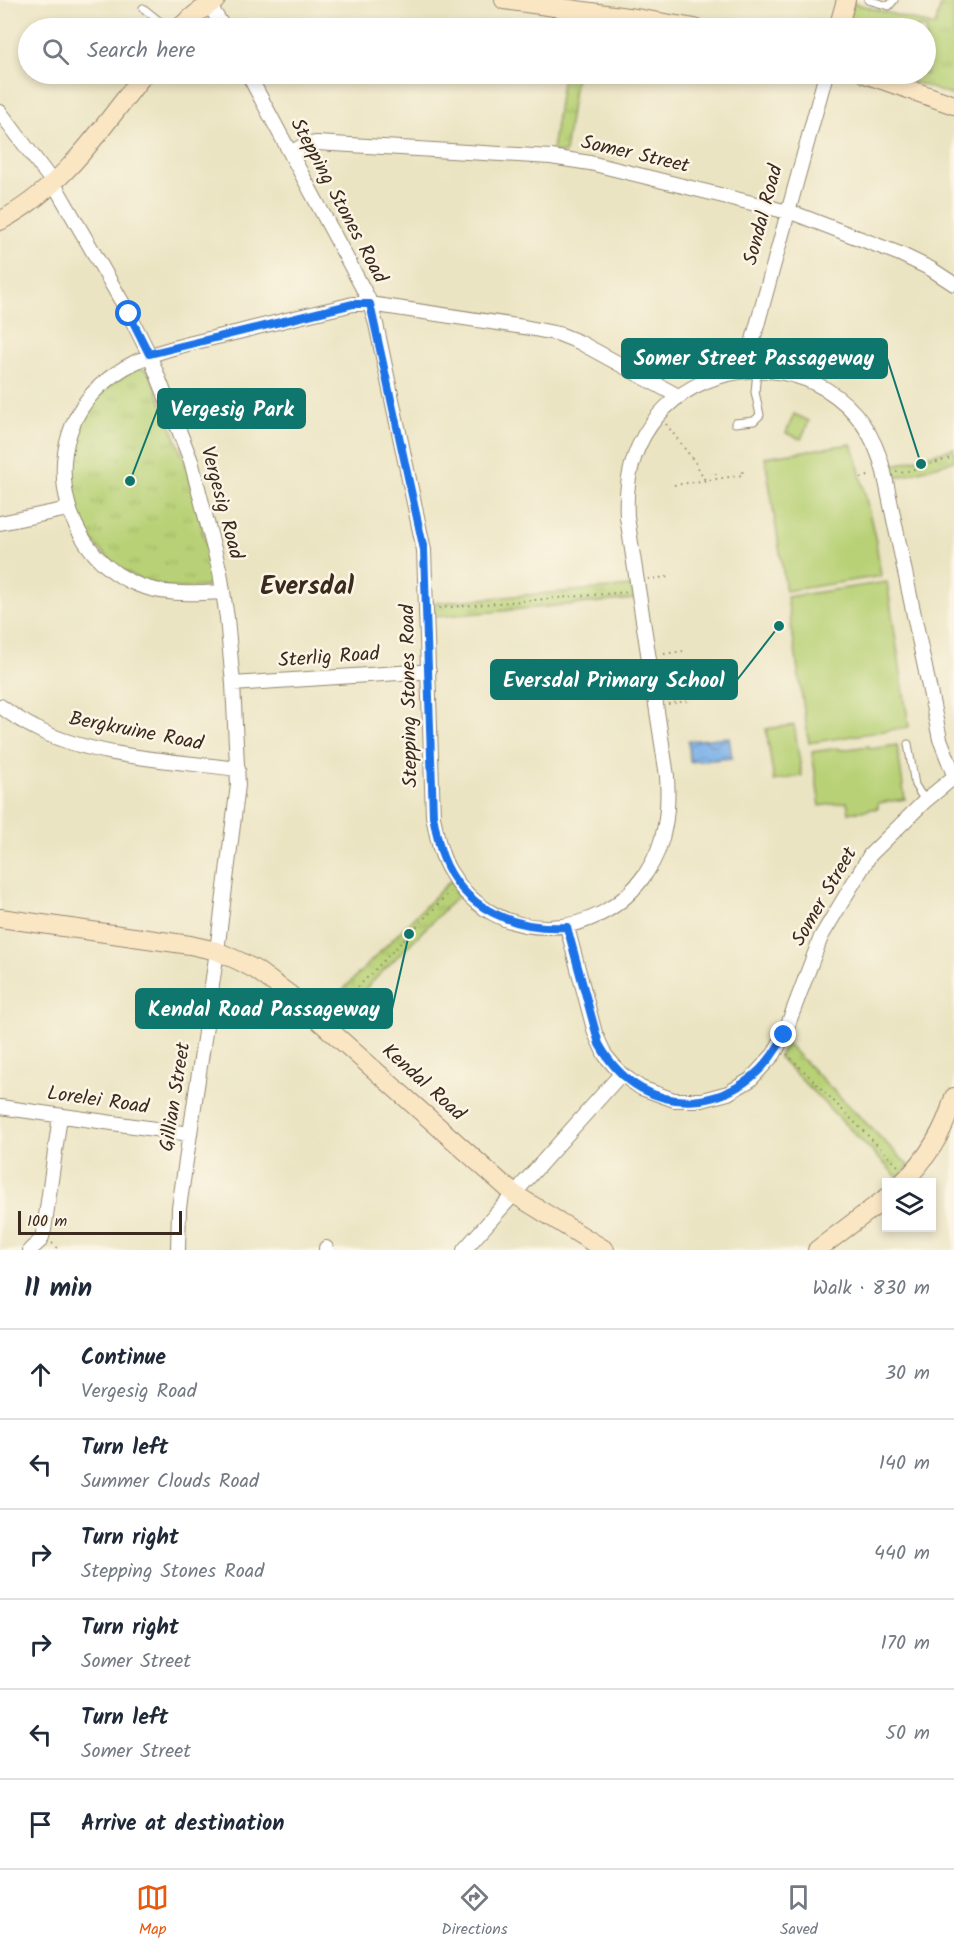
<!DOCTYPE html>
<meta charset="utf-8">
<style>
:root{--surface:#fff;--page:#f2f2f3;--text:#1f2937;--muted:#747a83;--line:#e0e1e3;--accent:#ea580c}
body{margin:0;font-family:Kalam,sans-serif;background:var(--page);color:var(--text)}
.controls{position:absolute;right:18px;bottom:18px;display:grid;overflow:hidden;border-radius:0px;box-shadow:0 3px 9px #0003}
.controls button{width:54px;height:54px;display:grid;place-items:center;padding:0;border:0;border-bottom:2px solid var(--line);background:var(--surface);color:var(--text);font:30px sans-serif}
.scale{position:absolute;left:18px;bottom:15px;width:164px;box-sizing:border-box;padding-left:6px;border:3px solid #3b2a1e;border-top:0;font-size:16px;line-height:21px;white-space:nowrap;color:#3b2a1e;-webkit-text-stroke:4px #fcf5e5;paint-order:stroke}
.stop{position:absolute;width:18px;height:18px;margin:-14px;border:4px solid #1a73e8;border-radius:50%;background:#fff}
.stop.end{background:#1a73e8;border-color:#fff;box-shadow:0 2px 6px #0008}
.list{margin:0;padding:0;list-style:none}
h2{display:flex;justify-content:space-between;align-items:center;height:78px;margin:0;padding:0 24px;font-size:26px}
h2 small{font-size:20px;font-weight:400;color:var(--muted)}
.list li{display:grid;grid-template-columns:39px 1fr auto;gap:18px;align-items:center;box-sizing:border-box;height:90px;padding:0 24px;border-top:2px solid var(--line)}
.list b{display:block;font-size:22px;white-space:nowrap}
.list p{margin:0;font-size:20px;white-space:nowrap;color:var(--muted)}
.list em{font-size:20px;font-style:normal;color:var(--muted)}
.icon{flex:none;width:33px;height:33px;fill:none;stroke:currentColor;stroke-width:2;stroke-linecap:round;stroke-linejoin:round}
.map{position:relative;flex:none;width:954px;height:1250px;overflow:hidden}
.search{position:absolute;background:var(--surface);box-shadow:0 3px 9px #0003;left:18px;right:18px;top:18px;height:66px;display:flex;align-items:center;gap:15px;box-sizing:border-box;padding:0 21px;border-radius:33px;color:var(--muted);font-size:22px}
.sheet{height:618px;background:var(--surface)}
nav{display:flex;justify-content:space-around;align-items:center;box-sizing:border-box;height:84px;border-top:2px solid var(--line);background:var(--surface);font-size:16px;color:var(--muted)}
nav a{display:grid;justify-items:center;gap:3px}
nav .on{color:var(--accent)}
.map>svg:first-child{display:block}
.grass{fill:url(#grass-tufts);stroke:#7a7e4a;stroke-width:1.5}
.pitch{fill:#b8d176;stroke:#7a7e4a;stroke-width:1.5}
.water{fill:url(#water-waves);stroke:#5a6d83;stroke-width:1.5}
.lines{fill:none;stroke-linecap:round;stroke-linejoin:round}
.lane-casing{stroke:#938770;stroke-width:9}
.street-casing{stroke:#938770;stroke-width:16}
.secondary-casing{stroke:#938770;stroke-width:20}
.path{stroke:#938770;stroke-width:2;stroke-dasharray:1.5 4.5;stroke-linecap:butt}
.lane{stroke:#fff;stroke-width:7}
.street{stroke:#fff;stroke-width:14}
.secondary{stroke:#fbe6c4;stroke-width:18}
.route{stroke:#1a73e8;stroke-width:8}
.labels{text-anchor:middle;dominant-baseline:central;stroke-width:5;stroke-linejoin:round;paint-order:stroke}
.street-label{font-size:20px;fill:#3b2a1e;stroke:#fcf5e5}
.district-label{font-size:26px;font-weight:bold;fill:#3b2a1e;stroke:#fcf5e5}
.leader{fill:none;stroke:#0f766e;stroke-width:2}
.callout-dot{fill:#0f766e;stroke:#fcf5e5;stroke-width:2}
.callout{fill:#0f766e;stroke:#0f766e;stroke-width:2}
.callout-label{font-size:21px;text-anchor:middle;font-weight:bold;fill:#fff}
</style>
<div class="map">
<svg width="954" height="1250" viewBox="0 0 954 1250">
<defs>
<pattern id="grass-tufts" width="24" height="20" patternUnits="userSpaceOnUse" patternTransform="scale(1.5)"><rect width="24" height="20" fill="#b8d176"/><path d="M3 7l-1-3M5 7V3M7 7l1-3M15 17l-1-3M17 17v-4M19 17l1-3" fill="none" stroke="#9fb466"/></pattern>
<pattern id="water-waves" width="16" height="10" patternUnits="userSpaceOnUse" patternTransform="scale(1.5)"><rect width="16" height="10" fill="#7ab0e8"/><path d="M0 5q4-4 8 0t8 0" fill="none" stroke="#658fbb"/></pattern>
</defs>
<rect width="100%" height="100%" fill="#fcf5e5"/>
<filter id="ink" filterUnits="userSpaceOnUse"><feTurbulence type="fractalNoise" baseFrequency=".0167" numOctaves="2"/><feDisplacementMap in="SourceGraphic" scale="12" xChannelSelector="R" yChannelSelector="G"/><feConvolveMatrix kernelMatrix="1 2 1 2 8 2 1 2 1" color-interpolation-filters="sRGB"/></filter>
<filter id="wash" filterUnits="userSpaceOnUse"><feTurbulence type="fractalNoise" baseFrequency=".008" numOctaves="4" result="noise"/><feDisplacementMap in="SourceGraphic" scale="24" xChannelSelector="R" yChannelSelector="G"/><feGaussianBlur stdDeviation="1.35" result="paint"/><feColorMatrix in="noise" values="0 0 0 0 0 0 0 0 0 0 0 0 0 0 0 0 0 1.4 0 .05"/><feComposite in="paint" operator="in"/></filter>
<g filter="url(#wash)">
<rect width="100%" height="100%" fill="#ebe4c2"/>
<path class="grass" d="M942 0H954V96L889 74H926V28H846L853 3 935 26Z
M563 74H576L565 153 552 152Z
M136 368 143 369 150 373 189 472 213 573 211 581 205 587C192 587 176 590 164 587 85 570 43 479 88 410 100 391 117 380 136 368Z
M954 448V461L891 479 888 467Z
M631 586 634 599 434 617 433 603Z
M451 880 460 894 332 1022 321 1012Z
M786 1043 909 1166 898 1178 779 1057Z"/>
<path class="pitch" d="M794 414 809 421 801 439 786 433Z
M851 444 856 456 876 542 881 576 786 591 765 457Z
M887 582 909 727 809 743 787 597Z
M794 725 802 776 774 781 766 729Z
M897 745 905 799 878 803V808L849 813 847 802 820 806 812 752 839 748 840 750 869 746 870 749Z"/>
<path class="water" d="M729 737 732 758 690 762 688 741Z"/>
</g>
<g filter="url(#ink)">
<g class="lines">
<defs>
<path id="lane" d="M868 0 889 6 894 0
M143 8 168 28
M735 423 754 421 760 415 755 392 757 372
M908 744 915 785 925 801"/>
<path id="street" d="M206 0 224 28
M248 74 368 298 376 324 424 550 433 816C437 836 440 856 451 873 496 947 600 943 646 873 666 844 669 810 667 776L627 517C617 347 845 316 884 472L940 739 954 775
M0 112 54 184 129 314 149 354 191 461 220 572 227 618 233 684 238 785 217 951 179 1208 178 1250
M291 153 304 145 317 143 551 157 590 163 796 214 900 254 931 269 954 284
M750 370 753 340 826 74
M0 523 68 509
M223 592C190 594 160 596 129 581 57 544 40 440 101 385 137 352 185 345 230 334 266 325 301 316 337 308L353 304H370L524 327 559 334 579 342 678 396
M233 684 429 671
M0 706C11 714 23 722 35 728 89 757 176 761 238 769
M567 927 595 1033 605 1055 621 1074 641 1088 674 1100H702L728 1093 750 1080 774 1054 784 1035 821 937 870 855 925 801 954 777
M0 1107 190 1134
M326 1248V1250
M30 1250 41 1240 44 1230 60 1116
M464 1250 621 1074"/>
<path id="secondary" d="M504 0 642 19 695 28
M179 28 197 13 216 0
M838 28 846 0
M865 74 954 105
M0 221C64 187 101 129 144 74
M0 918 190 945 217 951 239 961 256 970 289 994 514 1194 605 1250
M903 1182C927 1159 945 1130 954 1097
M817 1250 886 1198"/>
</defs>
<use href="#lane" class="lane-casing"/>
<use href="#street" class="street-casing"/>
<use href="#secondary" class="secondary-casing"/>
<path class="path" d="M666 424 695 462 705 480
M896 471 901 473 954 457
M716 473V479
M861 478 872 475
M674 485 743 475 742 469
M648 579 668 577
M439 608 628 592
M664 654 683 651
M668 704 687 701
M333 1013 450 892
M787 1054 899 1167
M52 1243 60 1250"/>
<use href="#lane" class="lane"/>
<use href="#street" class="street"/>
<use href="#secondary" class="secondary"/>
</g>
</g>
<g class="lines" filter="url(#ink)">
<path class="route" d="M129 314 149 354 337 308 353 304H370L424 550 433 816C436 830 438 844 443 857 463 909 514 930 567 927L599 1044C644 1126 745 1116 784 1035"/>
</g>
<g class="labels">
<g class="street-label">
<text transform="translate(635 155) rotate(13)">Somer Street</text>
<text transform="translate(338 201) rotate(62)">Stepping Stones Road</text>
<text transform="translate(764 215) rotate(-75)">Sondal Road</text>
<text transform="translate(221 503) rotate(75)">Vergesig Road</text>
<text transform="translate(329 658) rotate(-4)">Sterlig Road</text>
<text transform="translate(410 696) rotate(-91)">Stepping Stones Road</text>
<text transform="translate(136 732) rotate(11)">Bergkruine Road</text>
<text transform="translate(825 897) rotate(-60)">Somer Street</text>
<text transform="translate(423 1083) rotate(42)">Kendal Road</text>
<text transform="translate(176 1097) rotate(-81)">Gillian Street</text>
<text transform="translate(98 1101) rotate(8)">Lorelei Road</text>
</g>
<g class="district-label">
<text x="307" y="587">Eversdal</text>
</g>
</g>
<path class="leader" d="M921 464L887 358M130 481L158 408M779 626L737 680M409 934L392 1009"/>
<g class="callout-dot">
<circle cx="921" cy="464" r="6"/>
<circle cx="130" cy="481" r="6"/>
<circle cx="779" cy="626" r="6"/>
<circle cx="409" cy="934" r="6"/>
</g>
<g class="callout">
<rect x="622" y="339" width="265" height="39" rx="6"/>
<rect x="158" y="389" width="147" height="39" rx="6"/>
<rect x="491" y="660" width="246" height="39" rx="6"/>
<rect x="136" y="989" width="256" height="39" rx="6"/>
</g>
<g class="callout-label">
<text x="754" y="365">Somer Street Passageway</text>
<text x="232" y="416">Vergesig Park</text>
<text x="614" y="687">Eversdal Primary School</text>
<text x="264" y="1016">Kendal Road Passageway</text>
</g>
</svg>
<div class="controls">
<button><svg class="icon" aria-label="layers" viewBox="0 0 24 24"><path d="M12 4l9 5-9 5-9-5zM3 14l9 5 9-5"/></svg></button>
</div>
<div class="scale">100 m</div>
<div class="stop" style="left:129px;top:314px"></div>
<div class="stop end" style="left:784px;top:1035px"></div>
<div class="search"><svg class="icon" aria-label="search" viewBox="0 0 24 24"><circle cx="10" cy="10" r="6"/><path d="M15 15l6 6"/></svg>Search here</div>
</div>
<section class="sheet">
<h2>11 min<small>Walk · 830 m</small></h2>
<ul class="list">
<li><svg class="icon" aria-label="ahead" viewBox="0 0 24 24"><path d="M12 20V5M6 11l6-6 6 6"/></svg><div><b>Continue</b><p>Vergesig Road</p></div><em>30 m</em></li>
<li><svg class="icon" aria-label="left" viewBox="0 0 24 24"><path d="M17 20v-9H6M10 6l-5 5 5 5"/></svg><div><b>Turn left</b><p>Summer Clouds Road</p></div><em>140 m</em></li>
<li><svg class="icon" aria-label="right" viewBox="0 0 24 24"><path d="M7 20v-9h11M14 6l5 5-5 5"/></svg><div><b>Turn right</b><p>Stepping Stones Road</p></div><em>440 m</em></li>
<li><svg class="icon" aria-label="right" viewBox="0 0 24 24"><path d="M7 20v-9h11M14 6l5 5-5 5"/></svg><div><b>Turn right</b><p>Somer Street</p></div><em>170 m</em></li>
<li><svg class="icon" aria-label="left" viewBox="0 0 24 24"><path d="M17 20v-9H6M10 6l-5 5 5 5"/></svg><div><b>Turn left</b><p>Somer Street</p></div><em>50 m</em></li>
<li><svg class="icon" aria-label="arrive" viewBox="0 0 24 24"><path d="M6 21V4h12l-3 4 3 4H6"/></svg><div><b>Arrive at destination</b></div></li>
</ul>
</section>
<nav>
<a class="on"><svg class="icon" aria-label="map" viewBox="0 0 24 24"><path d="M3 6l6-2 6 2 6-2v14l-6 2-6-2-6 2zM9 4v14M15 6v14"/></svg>Map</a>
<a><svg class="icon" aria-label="directions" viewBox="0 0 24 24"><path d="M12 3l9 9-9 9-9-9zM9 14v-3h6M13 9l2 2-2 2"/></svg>Directions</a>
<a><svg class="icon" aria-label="saved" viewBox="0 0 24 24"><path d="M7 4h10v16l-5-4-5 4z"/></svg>Saved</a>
</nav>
